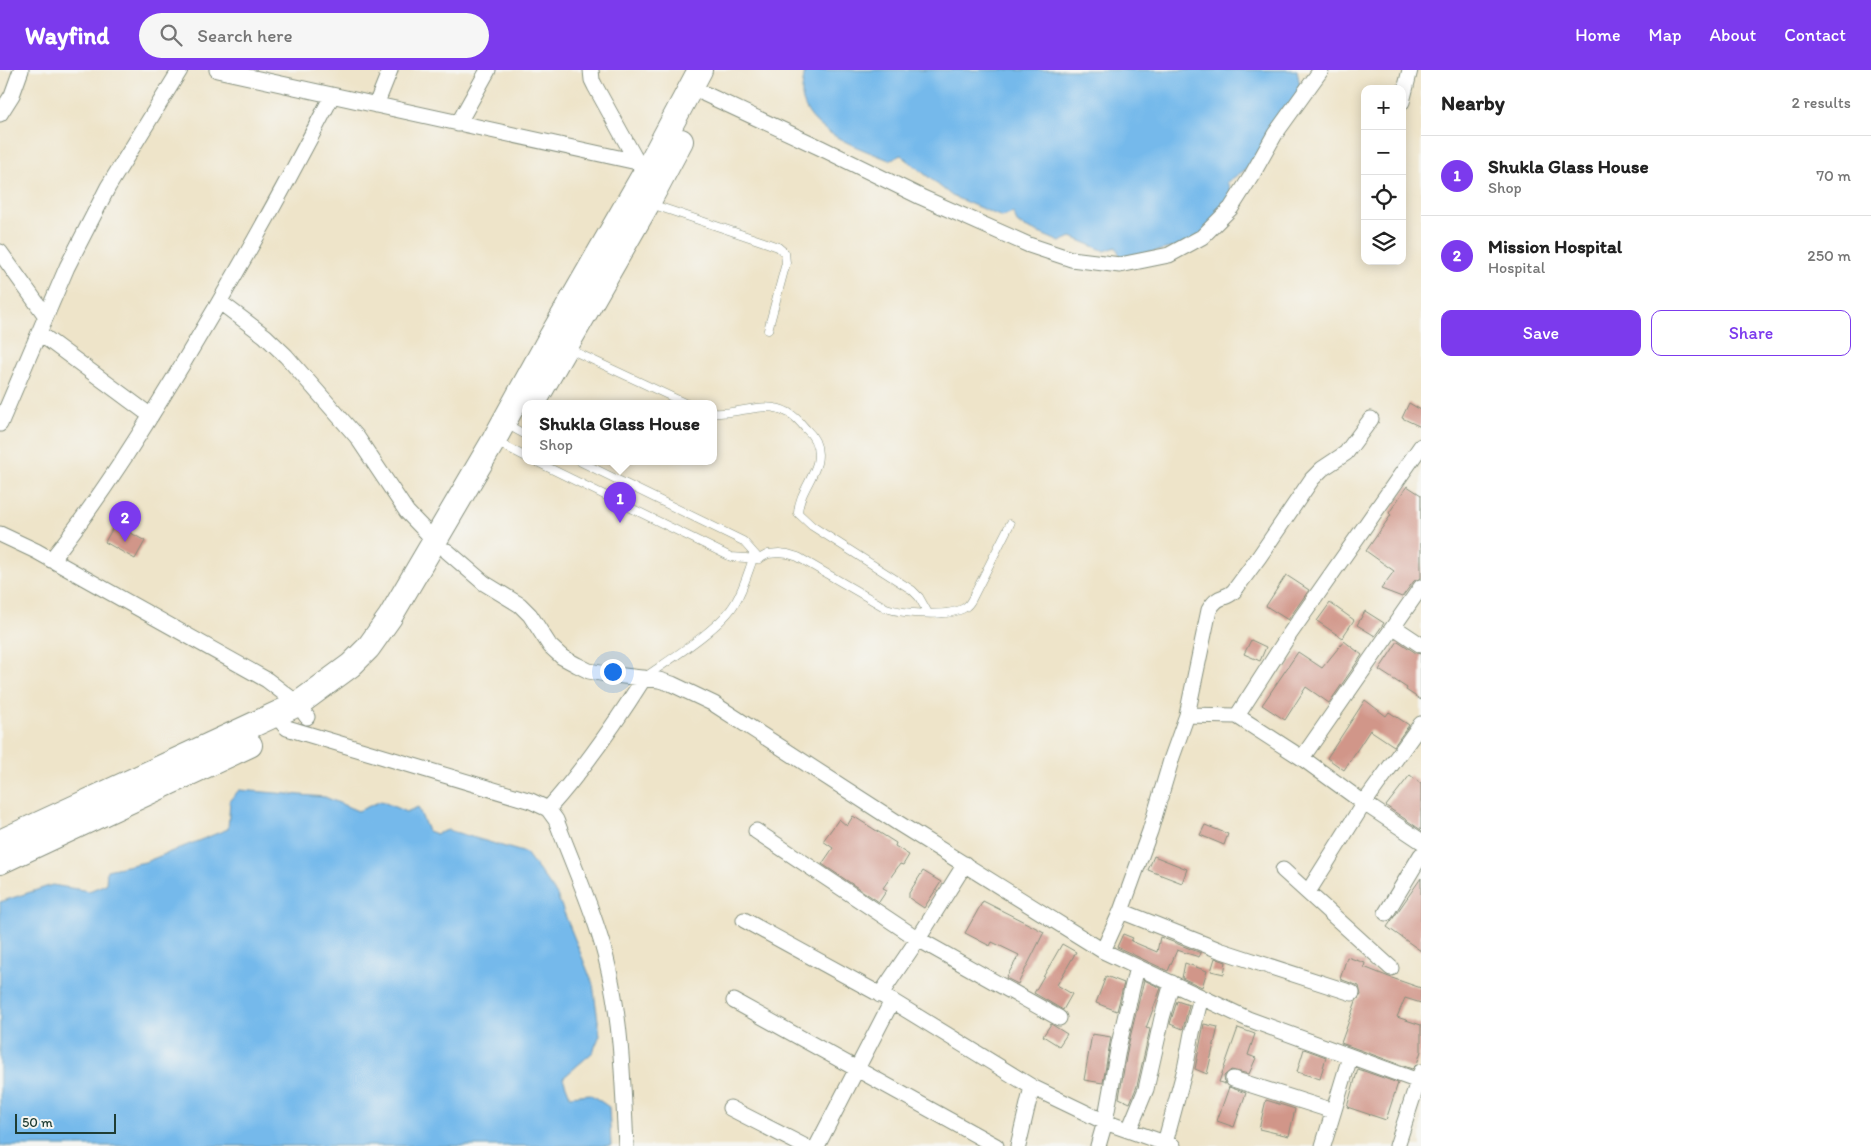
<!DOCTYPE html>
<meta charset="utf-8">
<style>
:root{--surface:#fff;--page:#f6f6f6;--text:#222;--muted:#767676;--line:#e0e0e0;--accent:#7c3aed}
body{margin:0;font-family:Itim,sans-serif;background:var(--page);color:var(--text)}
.controls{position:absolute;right:15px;top:15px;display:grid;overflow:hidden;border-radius:10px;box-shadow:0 2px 12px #0003}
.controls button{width:45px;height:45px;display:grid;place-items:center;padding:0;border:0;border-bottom:1px solid var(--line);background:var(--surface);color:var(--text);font:25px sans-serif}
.scale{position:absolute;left:15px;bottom:12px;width:101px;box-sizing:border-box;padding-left:5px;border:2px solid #1f3d34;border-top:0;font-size:14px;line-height:18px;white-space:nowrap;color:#1f3d34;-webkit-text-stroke:4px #f6f6f2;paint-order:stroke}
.you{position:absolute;left:612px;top:601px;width:18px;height:18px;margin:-12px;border:4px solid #fff;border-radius:50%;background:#1a73e8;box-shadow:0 0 0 8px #1a73e833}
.badge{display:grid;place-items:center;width:32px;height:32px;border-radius:50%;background:var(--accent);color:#fff;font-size:16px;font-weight:700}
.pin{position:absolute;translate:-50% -41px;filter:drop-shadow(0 1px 2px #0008)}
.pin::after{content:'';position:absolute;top:26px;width:18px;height:15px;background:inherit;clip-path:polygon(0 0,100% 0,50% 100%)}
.popup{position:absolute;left:522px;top:330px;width:195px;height:65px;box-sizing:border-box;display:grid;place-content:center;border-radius:10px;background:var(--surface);filter:drop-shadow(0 1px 4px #0005);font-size:16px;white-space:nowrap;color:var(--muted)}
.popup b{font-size:19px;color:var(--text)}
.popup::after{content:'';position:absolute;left:50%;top:100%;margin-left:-10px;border:10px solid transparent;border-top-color:var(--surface)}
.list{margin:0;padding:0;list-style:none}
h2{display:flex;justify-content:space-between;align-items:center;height:65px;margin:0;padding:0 20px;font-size:21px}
h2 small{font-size:16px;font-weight:400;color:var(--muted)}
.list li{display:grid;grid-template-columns:32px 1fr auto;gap:15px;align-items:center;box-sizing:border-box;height:80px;padding:0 20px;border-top:1px solid var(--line)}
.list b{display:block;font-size:19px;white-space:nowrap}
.list p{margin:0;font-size:16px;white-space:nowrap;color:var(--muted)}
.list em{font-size:16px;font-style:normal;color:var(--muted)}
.actions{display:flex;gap:10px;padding:15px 20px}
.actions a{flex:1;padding:11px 0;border:1px solid var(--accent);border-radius:10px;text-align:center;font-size:18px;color:var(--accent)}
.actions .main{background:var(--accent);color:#fff}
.icon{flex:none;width:28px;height:28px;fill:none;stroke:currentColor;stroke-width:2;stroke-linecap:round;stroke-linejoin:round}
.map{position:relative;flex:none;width:1421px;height:1076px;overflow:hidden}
header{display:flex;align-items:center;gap:30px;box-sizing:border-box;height:70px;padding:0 25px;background:var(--accent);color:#fff}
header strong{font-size:24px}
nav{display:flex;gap:28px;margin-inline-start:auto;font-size:18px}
.search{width:350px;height:45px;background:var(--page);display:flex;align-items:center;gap:12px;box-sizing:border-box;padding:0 18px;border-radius:28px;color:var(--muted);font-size:19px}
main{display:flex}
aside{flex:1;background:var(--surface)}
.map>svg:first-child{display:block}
.water{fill:#75b9eb;stroke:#4a7b90}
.building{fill:#d19689}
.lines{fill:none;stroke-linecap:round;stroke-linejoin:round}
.lane-casing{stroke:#86907e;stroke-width:9}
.street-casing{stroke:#86907e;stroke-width:17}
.primary-casing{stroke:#86907e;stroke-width:26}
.lane{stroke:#fff;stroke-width:8}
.street{stroke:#fff;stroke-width:15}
.primary{stroke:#fff;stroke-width:24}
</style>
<header>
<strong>Wayfind</strong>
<div class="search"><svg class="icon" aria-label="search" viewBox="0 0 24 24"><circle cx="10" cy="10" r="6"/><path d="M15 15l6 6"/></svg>Search here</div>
<nav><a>Home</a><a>Map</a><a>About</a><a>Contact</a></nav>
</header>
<main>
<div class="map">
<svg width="1421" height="1076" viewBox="0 0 1421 1076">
<rect width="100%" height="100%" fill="#f6f6f2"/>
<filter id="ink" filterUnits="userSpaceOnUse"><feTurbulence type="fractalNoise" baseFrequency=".02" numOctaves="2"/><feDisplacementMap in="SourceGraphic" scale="10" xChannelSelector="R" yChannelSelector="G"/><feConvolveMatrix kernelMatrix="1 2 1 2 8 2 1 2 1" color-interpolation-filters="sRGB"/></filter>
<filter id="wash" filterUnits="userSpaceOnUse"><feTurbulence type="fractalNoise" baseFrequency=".0096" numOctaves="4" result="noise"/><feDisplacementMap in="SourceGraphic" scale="20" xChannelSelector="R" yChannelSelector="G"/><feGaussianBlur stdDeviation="1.12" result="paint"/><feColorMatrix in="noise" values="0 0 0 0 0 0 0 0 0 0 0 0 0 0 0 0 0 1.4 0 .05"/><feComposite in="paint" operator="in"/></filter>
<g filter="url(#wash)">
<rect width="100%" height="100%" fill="#eee4c9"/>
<path class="water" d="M805 0H1297L1302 27 1254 94 1227 112 1232 123 1221 148 1191 174 1121 188 1116 177 1105 181 1071 167 1060 172 1018 154 1013 143 1002 147 952 126 901 85 889 90C860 78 812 63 803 31 800 22 804 9 805 0Z
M239 720 325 727 358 741 381 731 406 742 418 737 428 761 436 764 448 760 526 783 557 825 593 914 600 965 593 982 563 1008 570 1026 590 1024 609 1037 611 1076H0V832L52 815 89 821 106 814 107 800 145 792 228 759 230 730Z"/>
<g id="blocks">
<path class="building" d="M1409 333 1421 340V357L1402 348Z
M1407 416 1421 425V508L1414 511 1402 527 1381 519 1394 501 1366 481 1391 445 1389 443Z
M115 454 145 471 135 489 105 472Z
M1286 505 1309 520 1288 550 1266 536Z
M1330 533 1354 550 1342 568 1317 551Z
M1365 541 1384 553 1375 566 1357 555Z
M1251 570 1266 577 1260 591 1244 584Z
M1344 571 1362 585 1329 633 1306 617 1285 650 1262 635 1298 582 1322 598Z
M1398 571 1416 583 1421 584V630L1406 620 1407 618 1379 600Z
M1365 630 1386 646 1389 642 1409 655 1394 676 1370 660 1344 700 1327 688Z
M1410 705 1421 714V760L1386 736Z
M853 746 896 773 895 776 909 785 903 795 900 794 883 818 887 820 879 832 822 794 833 778 823 771 839 749 847 756Z
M1205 755 1228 764 1224 775 1200 765Z
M1154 786 1187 799 1182 813 1148 800Z
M923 801 941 812 924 838 909 828V823Z
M1421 808V881L1387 857Z
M983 831 1044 862 1018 914 1006 908 1019 885 992 872 990 876 965 863Z
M1123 864 1133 868 1131 871 1157 882 1160 867 1201 883 1199 887 1177 880 1168 901 1117 877Z
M1062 874 1076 882 1057 915 1072 924 1063 940 1034 923Z
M1347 887 1365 893 1364 897 1389 907 1421 918V933L1405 928 1397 947 1421 955V981L1417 994 1412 999 1341 973 1356 931 1361 925 1359 916 1340 909Z
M1215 888 1226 892 1224 904 1211 901Z
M1185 893 1207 901 1202 917 1182 908Z
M1106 906 1124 913 1117 941 1096 933Z
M1144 910 1161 918 1146 958 1150 959 1137 1016 1130 1033 1119 1028 1128 976Z
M1177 931 1189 935 1183 959 1170 954Z
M1051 954 1067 964 1059 976 1043 966Z
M1204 954 1218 957 1207 1004 1195 999Z
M1238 958 1255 964 1248 985 1256 988 1249 1004 1231 1000 1224 1006 1225 1014 1219 1012Z
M1092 964 1111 967 1103 1013 1084 1010Z
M1304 979 1326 987 1320 1009 1297 1002Z
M1358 999 1398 1013 1386 1050 1347 1037Z
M1229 1017 1246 1023 1234 1057 1217 1051Z
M1266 1030 1295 1039 1289 1066 1259 1059Z"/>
</g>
</g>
<g filter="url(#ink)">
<use href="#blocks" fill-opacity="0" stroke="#86907e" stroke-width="1"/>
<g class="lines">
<defs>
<path id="lane" d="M651 134 764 172 778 177 785 183 786 193 768 260
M567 278 687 334
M714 343C739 345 765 329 789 343 795 346 801 353 806 359 816 368 820 379 817 393 812 411 799 424 798 443L812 456 912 520 919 527 928 543
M506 354 526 365
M497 372 526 387
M537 392 731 487 759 489 768 484 779 483 788 484 798 487 886 538C903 544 949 547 964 538 968 536 970 533 972 529L1010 454
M581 392 743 471 759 489
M645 607C669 590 721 558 735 533 744 518 748 502 754 486"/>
<path id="street" d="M217 0 637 92 656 99
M591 0 592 10 595 16 637 92
M705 24 821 78 921 127 1029 175 1071 189 1120 195 1169 185 1202 167 1231 138 1252 105 1275 64 1321 0
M1402 32 1410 0
M376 35 390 0
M0 44 12 25 21 0
M458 54 488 0
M0 182 46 246
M220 232 265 266 286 286 357 367 407 442 435 471
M39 263 151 346
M0 354 67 197 108 117 180 0
M0 464 36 481 267 610 298 634 307 647
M447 481 484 513 520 535 530 545 550 576 562 587 577 595 589 601 606 604 659 610 672 614 714 634 898 753 1103 881 1248 949 1421 1012
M51 490C100 429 142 361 182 295 235 207 285 117 332 26
M1394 557 1421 575
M275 645 287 658 531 731 548 739 556 750C575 800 598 850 609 901 622 958 623 1018 626 1076
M1187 645 1237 646 1302 688 1364 733 1421 771
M1237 646 1289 565 1421 376
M1302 688 1421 517
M548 739C584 699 615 654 644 608
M756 761 918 869 1059 948
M1283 800 1391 898
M1308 822 1364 733 1421 654
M1121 841 1219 880 1352 923
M1386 843 1421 785
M744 850 892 931 1032 1017 1105 1052 1173 1076
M1103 881 1121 841 1150 761 1172 687 1187 645 1209 540C1219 523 1224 531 1234 521L1259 487 1312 409 1322 399 1346 383 1371 349
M880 925 918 869 965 794
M734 931 996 1076
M1233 1009 1333 1041
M730 1038 804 1076
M1129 1060 1146 1019 1162 948 1172 913
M1165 1073 1185 999 1192 963 1201 927
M817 1076 892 931
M1018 1076 1032 1017
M1098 1076 1105 1052 1119 974 1137 897
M1323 1076 1350 987
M1397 1076 1421 1002"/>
<path id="primary" d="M533 334 648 133 681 71
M0 772 298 634 351 595 368 578 390 547 494 370 549 270 649 96 700 0
M0 792 250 675"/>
</defs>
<use href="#lane" class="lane-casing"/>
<use href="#street" class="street-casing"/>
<use href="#primary" class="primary-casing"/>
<use href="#lane" class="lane"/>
<use href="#street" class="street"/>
<use href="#primary" class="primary"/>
</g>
</g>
</svg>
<div class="controls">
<button>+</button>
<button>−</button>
<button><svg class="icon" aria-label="locate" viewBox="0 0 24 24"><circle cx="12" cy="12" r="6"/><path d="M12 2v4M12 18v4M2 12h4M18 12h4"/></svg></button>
<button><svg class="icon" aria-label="layers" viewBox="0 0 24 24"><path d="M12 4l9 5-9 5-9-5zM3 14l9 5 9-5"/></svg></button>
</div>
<div class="scale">50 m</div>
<div class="you"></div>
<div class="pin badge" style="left:620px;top:453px">1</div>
<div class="popup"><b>Shukla Glass House</b>Shop</div>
<div class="pin badge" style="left:125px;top:472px">2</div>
</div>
<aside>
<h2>Nearby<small>2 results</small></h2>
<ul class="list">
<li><span class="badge">1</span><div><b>Shukla Glass House</b><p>Shop</p></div><em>70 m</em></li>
<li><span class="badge">2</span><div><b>Mission Hospital</b><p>Hospital</p></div><em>250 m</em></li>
</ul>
<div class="actions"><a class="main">Save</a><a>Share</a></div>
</aside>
</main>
